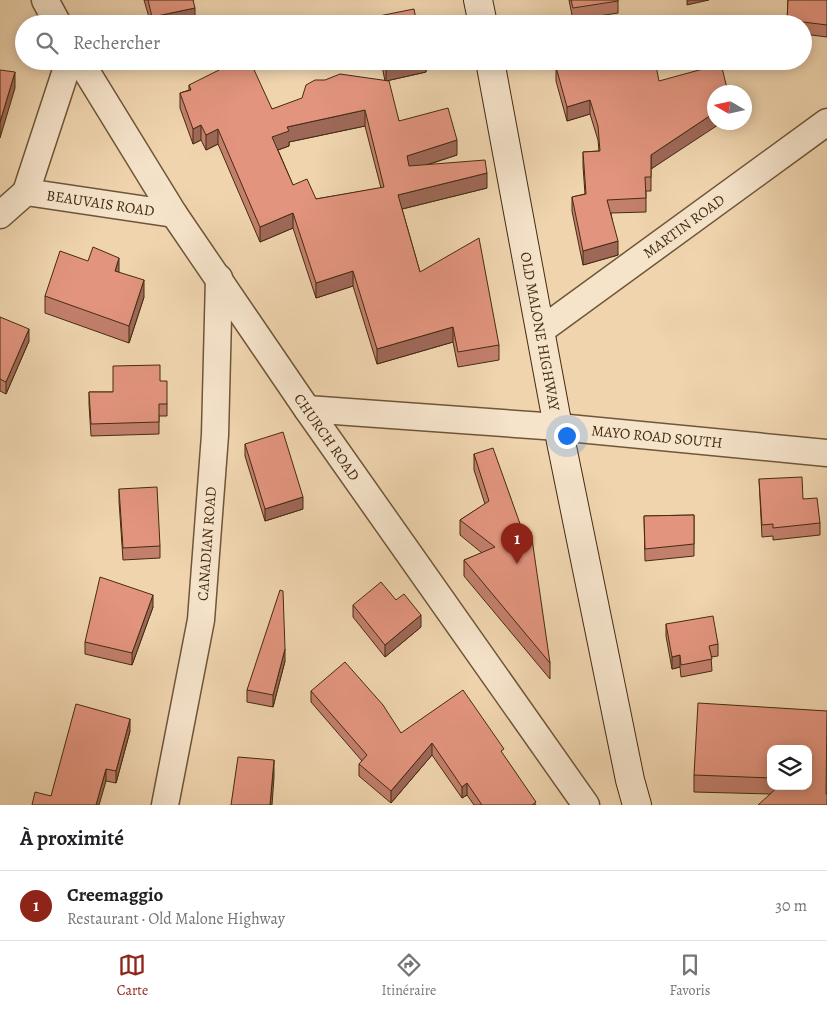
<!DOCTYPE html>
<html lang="fr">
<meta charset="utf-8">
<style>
:root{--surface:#fff;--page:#f2f2f2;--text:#202124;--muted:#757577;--line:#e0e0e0;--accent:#8f2418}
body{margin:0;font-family:Alegreya,serif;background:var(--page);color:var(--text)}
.controls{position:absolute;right:15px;bottom:15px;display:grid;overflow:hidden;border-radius:10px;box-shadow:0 2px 12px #0003}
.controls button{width:45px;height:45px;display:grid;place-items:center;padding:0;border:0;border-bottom:1px solid var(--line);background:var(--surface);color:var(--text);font:25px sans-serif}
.compass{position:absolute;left:707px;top:85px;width:45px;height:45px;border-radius:50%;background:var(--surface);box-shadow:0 2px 12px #0003;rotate:279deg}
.you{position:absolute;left:566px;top:435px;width:18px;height:18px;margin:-12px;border:4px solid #fff;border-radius:50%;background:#1a73e8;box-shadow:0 0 0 8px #1a73e833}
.badge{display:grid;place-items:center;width:32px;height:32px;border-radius:50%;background:var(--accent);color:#fff;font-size:16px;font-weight:700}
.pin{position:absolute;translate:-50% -41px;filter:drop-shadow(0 1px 2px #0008)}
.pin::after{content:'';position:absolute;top:26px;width:18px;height:15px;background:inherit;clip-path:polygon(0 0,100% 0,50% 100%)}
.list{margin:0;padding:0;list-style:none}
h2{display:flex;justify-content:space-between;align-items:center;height:65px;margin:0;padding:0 20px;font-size:21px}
h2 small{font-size:16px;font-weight:400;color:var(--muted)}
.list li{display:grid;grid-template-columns:32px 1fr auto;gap:15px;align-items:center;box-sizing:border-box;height:70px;padding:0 20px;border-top:1px solid var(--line)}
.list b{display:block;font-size:19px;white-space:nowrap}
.list p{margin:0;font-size:16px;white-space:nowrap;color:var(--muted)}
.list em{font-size:16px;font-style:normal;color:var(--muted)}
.icon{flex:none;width:28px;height:28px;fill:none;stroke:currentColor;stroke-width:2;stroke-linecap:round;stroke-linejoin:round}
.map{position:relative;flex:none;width:827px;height:805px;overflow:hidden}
.search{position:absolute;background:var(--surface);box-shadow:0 2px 12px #0003;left:15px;right:15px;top:15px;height:55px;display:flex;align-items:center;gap:12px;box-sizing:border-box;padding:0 18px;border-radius:28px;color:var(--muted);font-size:19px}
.sheet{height:135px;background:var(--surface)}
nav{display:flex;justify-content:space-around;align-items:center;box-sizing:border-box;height:70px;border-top:1px solid var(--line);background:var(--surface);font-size:14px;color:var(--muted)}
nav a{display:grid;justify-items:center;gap:2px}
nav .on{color:var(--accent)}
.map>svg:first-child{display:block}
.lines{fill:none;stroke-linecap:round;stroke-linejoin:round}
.street-casing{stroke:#6f5638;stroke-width:29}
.secondary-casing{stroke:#442c11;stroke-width:30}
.street{stroke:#f5e3ca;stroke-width:26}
.secondary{stroke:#f5e3ca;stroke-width:28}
.wall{fill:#c27f6c;stroke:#442c11;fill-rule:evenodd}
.shaded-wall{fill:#9e6858;stroke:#442c11}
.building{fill:#e2947e;stroke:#442c11;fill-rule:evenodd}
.labels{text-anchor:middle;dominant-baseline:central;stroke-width:4.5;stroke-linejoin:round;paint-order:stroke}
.street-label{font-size:15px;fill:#442c11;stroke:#f5e3ca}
</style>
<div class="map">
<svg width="827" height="805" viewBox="0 0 827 805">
<rect width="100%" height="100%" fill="#efd4ae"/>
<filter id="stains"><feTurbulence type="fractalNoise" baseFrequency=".004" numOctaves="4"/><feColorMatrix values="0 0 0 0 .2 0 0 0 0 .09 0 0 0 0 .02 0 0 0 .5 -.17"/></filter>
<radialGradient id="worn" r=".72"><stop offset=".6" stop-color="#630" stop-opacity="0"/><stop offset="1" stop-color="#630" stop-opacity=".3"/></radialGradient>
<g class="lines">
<defs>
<g id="street">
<path d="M45 0 58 24"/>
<path id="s1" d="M80 61 174 214 307 409 586 805"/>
<path d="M26 192 69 61"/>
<path id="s2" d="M0 215 26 192 174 214"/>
<path id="s3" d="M540 331 827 122"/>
<path id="s4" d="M307 409 558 427 827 453"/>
<path id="s5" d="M165 805 201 620 215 435 219 278"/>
</g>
<g id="secondary">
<path d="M478 0 483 24"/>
<path id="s6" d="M490 61 558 427 630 780 637 805"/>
</g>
</defs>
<use href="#street" class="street-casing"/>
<use href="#secondary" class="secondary-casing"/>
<use href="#street" class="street"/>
<use href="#secondary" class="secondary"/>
</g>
<path class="wall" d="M144 0H193L195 20 177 24H151Z
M569 0H618V13L573 20Z
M788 0H827V37L803 34V24H787Z
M381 61H426V72L386 81 399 121 457 155 427 165 487 188 402 209 420 272 499 345V360L458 367 453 342 377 364 353 286 316 298 293 228 260 242 218 144 206 150 201 140 193 144 180 108V93L189 90V85L272 109 385 81ZM365 126 381 188 316 199 293 185 278 150 289 146V142Z
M556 67 659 81 714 122H720L651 169V191H646V212L611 213 618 255 583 265 572 211V197L585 194 583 166V152L599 151 598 140 590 114 567 121 556 81Z
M119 272 144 297 129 343 45 313V296Z
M0 317 29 341 6 394 0 391Z
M160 381 167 404V416H159V434L91 436 89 404V392H113Z
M245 444 303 509 265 521 245 456Z
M474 454 550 663V679L464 576V560L482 553 460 535V520L485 504 474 470Z
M759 479 803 499 820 523V535L773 540V536L762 537Z
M119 489 160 546V558L123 560 119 501Z
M694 515V556L645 561 644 516Z
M396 600 421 627 385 657 353 617V605Z
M153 607 132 665 85 654V642Z
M666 624 718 644V656L711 657 712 671 681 677 680 667 672 669 666 636Z
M285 661 273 707 247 702V690Z
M311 691 401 733 504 756 536 805H474L467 795 462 798 432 755 391 803 359 776V764L362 761 311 702Z
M827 711V794H770L694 792V775ZM771 749 808 786H771Z
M130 731 116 783 106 781 51 796Z"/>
<path class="shaded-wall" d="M687 0H709L687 5Z
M195 8V20L177 24H152V17Z
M422 61H426V72L386 81V69Z
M15 72V88L0 138V122Z
M590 100V114L567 121V107Z
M365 110V126L289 142V146L272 152V137L287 127Z
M714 113V122H720L718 125 651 169V155Z
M201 125V140L193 144V129Z
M218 129V144L206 150V135Z
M457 140V155L407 171V156Z
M487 173V188L398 210V195Z
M293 213V228L260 242V227Z
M618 241V255L583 265V251Z
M119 258V275L115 271Z
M353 271V286L316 298V283Z
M144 280V297L129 343V326Z
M453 327V342L377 364V349Z
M29 329V341L6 394V382Z
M303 497V509L265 521V509Z
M153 595V607L132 665V653Z
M421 615V627L385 657V645Z
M285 649V661L273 707V695Z
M680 655V667L672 669V657Z
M130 719V731L116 783V771Z
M432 743V755L391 803V791Z
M274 760V777L272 805H270Z
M106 769V781L99 805H96Z
M467 783V795L462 798V787Z"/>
<path class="building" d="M148 0H193L195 8 152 17Z
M571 0H618V1L573 8Z
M788 0H827V25L787 20Z
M414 9 417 24H376L374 17Z
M237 61H250L272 109 302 98 306 85 315 80H325L340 74 389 81 399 121 448 108 457 140 407 156 409 166 485 160 487 173 398 195 420 272 479 238 499 345 458 352 453 327 377 349 353 271 316 283 293 213 260 227 218 129 206 135 201 125 193 129 180 93 191 90 189 85ZM365 110 384 187 316 199 307 179 293 185 272 137 289 131 287 127Z
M384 61H422L386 69Z
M580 61H655L659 81 721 64 728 92H714V113L651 155V177H645L646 198 607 200 618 241 583 251 572 197 586 194 583 152 600 151 598 126 590 100 567 107 556 67Z
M0 70 15 72 0 122Z
M93 247 119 258 115 271 144 280 129 326 45 296 60 251 88 261Z
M0 317 29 329 6 382 0 379Z
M160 365V381H167V404H159V422L91 424 89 392H113V366Z
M283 432 303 497 265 509 245 444Z
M493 448 524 535 531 532 550 663 464 560 495 547 460 520 489 501 474 454Z
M802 477 803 499 817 498 820 523 773 528V524L762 525 759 479Z
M157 487 160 546 123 548 119 489Z
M694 515V544L645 549 644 516Z
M100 577 153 595 132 653 85 642Z
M381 582 396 600 404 594 421 615 385 645 353 605Z
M280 590 283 591 285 649 273 695 247 690Z
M713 616 718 644 709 646 712 659 681 665 680 655 672 657 666 624Z
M345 662 383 705 401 733 463 690 504 749 501 751 536 802 532 805H482L467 783 462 787 432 743 391 791 359 764 367 755 311 691Z
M698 703 827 711 826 794H827V805H758L779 786H808V749H771V778L694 775Z
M76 704 130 719 116 771 106 769 96 805H32L35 792 51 796Z
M238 757 274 760 270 805H231Z"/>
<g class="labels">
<g class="street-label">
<text stroke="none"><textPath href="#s2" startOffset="110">BEAUVAIS ROAD</textPath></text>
<text stroke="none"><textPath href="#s3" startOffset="178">MARTIN ROAD</textPath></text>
<text stroke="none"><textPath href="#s6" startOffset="275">OLD MALONE HIGHWAY</textPath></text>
<text stroke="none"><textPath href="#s1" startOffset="450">CHURCH ROAD</textPath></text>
<text stroke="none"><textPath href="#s4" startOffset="351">MAYO ROAD SOUTH</textPath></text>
<text stroke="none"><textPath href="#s5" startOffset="265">CANADIAN ROAD</textPath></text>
</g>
</g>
<rect width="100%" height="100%" filter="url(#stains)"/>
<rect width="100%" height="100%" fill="url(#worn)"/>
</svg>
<div class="controls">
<button><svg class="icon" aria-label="layers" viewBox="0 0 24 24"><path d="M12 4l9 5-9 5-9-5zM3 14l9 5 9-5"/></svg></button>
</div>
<svg class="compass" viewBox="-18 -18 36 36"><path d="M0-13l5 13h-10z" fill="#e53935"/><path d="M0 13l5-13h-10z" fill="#757577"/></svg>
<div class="you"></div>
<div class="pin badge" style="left:517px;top:564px">1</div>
<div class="search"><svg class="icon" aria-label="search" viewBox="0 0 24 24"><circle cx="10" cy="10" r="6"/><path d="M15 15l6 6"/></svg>Rechercher</div>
</div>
<section class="sheet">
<h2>À proximité<small></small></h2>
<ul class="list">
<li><span class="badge">1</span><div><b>Creemaggio</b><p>Restaurant · Old Malone Highway</p></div><em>30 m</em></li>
</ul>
</section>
<nav>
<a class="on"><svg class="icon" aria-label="map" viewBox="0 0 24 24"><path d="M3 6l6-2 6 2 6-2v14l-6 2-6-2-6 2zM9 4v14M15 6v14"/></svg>Carte</a>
<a><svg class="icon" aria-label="directions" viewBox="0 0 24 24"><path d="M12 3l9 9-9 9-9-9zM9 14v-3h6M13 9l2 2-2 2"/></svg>Itinéraire</a>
<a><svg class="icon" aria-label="saved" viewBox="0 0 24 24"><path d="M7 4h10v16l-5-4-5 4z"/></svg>Favoris</a>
</nav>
